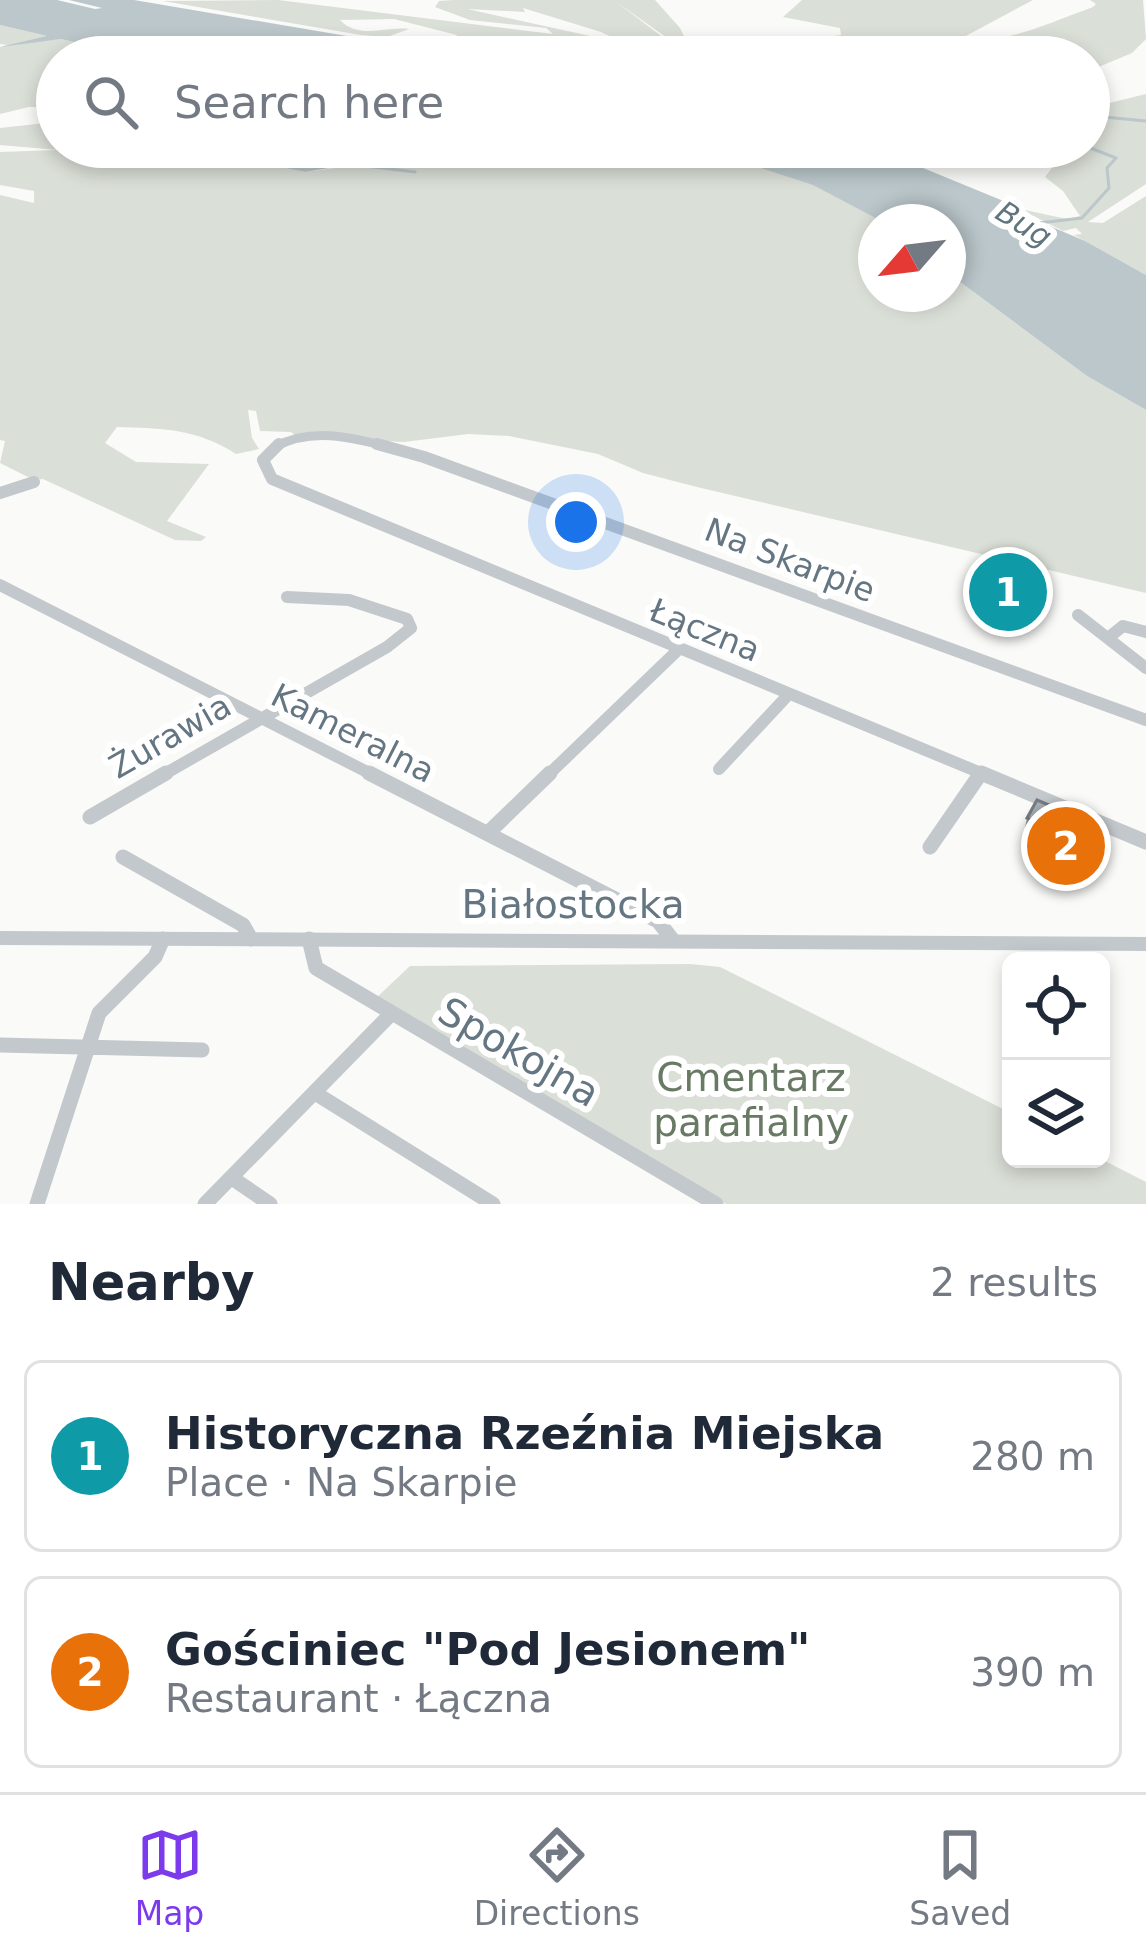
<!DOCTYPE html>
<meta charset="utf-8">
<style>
:root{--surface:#fff;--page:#f6f6f7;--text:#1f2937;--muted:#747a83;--line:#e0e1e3;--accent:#7c3aed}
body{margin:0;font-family:"DejaVu Sans",sans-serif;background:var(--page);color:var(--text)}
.controls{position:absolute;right:36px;bottom:36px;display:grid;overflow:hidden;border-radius:18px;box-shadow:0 6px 18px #0003}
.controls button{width:108px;height:108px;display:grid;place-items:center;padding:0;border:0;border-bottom:3px solid var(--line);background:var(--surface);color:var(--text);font:60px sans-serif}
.compass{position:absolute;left:858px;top:204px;width:108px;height:108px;border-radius:50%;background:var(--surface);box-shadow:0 6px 18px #0003;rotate:242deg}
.you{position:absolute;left:576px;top:522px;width:42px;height:42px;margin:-30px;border:9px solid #fff;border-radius:50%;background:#1a73e8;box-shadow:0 0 0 18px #1a73e833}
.badge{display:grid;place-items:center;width:78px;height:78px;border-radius:50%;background:var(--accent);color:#fff;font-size:39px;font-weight:700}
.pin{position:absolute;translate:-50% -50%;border:6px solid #fff;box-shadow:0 3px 12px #0006}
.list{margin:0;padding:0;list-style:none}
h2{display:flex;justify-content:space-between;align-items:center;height:156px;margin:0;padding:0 48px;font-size:51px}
h2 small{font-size:39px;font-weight:400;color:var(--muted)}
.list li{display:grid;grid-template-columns:78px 1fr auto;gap:36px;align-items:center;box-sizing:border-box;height:192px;margin:0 24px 24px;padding:0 24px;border:3px solid var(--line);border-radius:18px}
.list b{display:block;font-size:45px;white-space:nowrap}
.list p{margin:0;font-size:39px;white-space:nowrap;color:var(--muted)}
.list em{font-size:39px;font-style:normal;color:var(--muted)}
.icon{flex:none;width:66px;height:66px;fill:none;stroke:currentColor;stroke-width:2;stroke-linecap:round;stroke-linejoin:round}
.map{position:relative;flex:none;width:1146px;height:1204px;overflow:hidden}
.search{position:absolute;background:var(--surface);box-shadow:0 6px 18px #0003;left:36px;right:36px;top:36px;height:132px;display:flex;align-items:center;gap:30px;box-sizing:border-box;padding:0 42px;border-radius:66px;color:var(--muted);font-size:45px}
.sheet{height:588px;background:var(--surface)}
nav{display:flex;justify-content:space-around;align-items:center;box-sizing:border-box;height:168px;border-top:3px solid var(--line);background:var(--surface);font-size:33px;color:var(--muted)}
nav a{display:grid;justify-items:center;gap:6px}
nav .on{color:var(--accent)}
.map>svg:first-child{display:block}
.green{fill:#dadfd7}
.water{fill:#bbc7cb}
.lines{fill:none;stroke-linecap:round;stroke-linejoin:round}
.stream{stroke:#bbc7cb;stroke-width:3}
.minor-far2{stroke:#c3c8cc;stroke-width:9}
.minor-far1{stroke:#c3c8cc;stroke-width:12}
.minor{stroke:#c3c8cc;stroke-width:15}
.tertiary{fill:#c3c8cc;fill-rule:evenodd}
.wall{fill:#929a9f}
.shaded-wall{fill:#777d82}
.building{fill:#aab3b9;stroke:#777d82;stroke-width:3}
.labels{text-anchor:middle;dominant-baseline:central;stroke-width:12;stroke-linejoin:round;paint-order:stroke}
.far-water-label{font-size:30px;font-style:italic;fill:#60757c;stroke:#fff}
.street-label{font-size:33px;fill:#657683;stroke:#fff}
.near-street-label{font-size:39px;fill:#657683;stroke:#fff}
.near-park-label{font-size:39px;fill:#687a64;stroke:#fff}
</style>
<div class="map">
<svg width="1146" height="1204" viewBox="0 0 1146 1204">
<rect width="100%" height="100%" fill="#fafaf8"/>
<path class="green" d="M278 0 553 34 546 28 470 20 435 7 439 1 454 0H655L680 28 694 57 615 1 660 35 681 57 652 56 601 32 523 8 525 12 467 9 613 41 647 57H553L488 50 500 44 454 41 457 35 394 19 340 20C359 40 385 26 409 29L387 37 361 35 163 1Z
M802 0H1033L949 45C1012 41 1039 27 1093 7L1096 4 1090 0H1143L1146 39 1132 53 1089 71V57H840L867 50 857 41 815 39 841 35 840 28 783 17Z
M0 25 51 37 20 43 61 39 139 57H57V107H29L0 114V47L8 45 0 44Z
M1146 94V184L1088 222 1103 223 1146 196V275L1074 235 1082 234 1076 228 1063 231 1020 209 1067 219 1080 216 1063 191 1045 177 1061 156 1055 147H1089V108Z
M46 123 57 124V147H105L138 158H236L305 172 358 165 231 149 165 147H696L814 185 883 222H876V294H948V273L1087 376 1146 410V593L697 487 643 473 598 454 509 436 468 434 404 442 297 437 291 432 260 431 256 411 248 410 252 438 259 449 236 454C198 429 162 428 117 427L105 443 136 462 209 464 167 521 206 537 201 541 175 540 43 479 34 480 0 463 5 441 0 440V195L34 203V191L0 185V152L58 150 0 145V128Z
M690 964 720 967 1011 1113V1159H1101L1146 1182V1204H726L375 999 410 966Z"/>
<path class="water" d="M0 0H57L95 9 102 8 69 0H134L388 43 553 57H139L61 39 0 47 47 36 0 25Z
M90 147 231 149 358 163 305 172 236 158H138Z
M696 147H872L1018 207 1031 218 1085 241 1146 275V410L1087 376 948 273V222H883L813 185Z"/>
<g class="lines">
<path class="stream" d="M1089 124 1104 117 1146 121
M358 165 415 172
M1039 223 1082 218 1109 188 1107 168 1116 158 1088 147"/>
<path class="minor-far2" d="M275 447C310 427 351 437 389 447"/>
<path class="minor-far1" d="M279 444 263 460 272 479 988 776
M377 444 424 457 1146 720
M0 493 34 482
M0 585 375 776
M1078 615 1146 668
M1108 638 1123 626 1146 632
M719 769 789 694
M161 776 387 647 411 628 407 619 349 600 287 597
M547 776 679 649"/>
<path class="minor" d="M369 773 658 921 672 939
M981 773 1146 842
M90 817 166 773
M488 833 550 773
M930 847 981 773
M123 857 243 925 251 939
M309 939 316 968 716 1204
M0 1045 202 1050
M315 1093 493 1204
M232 1178 270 1204
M37 1204 99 1013 155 957 163 939
M205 1204 390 1015"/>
<path class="tertiary" d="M0 931 1146 937V951L0 945Z"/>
</g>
<path class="wall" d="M990 583 1035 596 1030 603 988 590Z
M1027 818 1105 829 1103 835 1108 837 1103 853 1090 873 1085 870 1081 876 1039 857 1041 851 1032 847 1030 836 1024 833Z"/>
<path class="shaded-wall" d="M1108 837 1103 853 1090 873 1095 857Z"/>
<path class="building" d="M995 575 1036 588 1032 595 990 583Z
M1037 800 1105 829 1102 834 1108 837 1095 857 1089 854 1085 860 1043 841 1047 836 1036 831 1034 821 1027 818Z"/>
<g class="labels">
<g class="far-water-label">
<text transform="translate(1024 224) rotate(32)">Bug</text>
</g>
<g class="street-label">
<text transform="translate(790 560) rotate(21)">Na Skarpie</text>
<text transform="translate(705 630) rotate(22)">Łączna</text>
<text transform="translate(353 733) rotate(27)">Kameralna</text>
<text transform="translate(170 736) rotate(-30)">Żurawia</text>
</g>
<g class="near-street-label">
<text x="573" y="904">Białostocka</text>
<text transform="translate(519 1052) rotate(30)">Spokojna</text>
</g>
<g class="near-park-label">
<text x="751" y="1077">Cmentarz<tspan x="751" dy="45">parafialny</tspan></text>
</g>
</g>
</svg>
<div class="controls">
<button><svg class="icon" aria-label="locate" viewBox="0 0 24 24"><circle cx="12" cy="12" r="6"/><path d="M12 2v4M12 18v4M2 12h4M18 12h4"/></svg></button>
<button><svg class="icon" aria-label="layers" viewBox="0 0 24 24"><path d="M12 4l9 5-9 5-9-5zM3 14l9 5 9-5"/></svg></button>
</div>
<svg class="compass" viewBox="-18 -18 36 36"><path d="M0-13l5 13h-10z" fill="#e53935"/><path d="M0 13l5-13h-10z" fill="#747a83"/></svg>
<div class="you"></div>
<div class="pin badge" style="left:1008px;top:592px;background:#0f9aa8">1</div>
<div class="pin badge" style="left:1066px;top:846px;background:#e8710a">2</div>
<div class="search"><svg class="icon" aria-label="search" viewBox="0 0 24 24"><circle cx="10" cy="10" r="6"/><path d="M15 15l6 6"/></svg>Search here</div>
</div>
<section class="sheet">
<h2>Nearby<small>2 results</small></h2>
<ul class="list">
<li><span class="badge" style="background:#0f9aa8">1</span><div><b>Historyczna Rzeźnia Miejska</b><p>Place · Na Skarpie</p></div><em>280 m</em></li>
<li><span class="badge" style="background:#e8710a">2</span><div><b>Gościniec &quot;Pod Jesionem&quot;</b><p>Restaurant · Łączna</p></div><em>390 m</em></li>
</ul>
</section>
<nav>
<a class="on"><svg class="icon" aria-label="map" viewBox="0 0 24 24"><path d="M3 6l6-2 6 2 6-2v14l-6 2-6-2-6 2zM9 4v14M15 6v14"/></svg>Map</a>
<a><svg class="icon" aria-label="directions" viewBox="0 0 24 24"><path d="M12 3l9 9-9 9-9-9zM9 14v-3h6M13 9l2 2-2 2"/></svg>Directions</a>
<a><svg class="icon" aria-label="saved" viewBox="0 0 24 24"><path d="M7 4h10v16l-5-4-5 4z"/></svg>Saved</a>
</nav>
